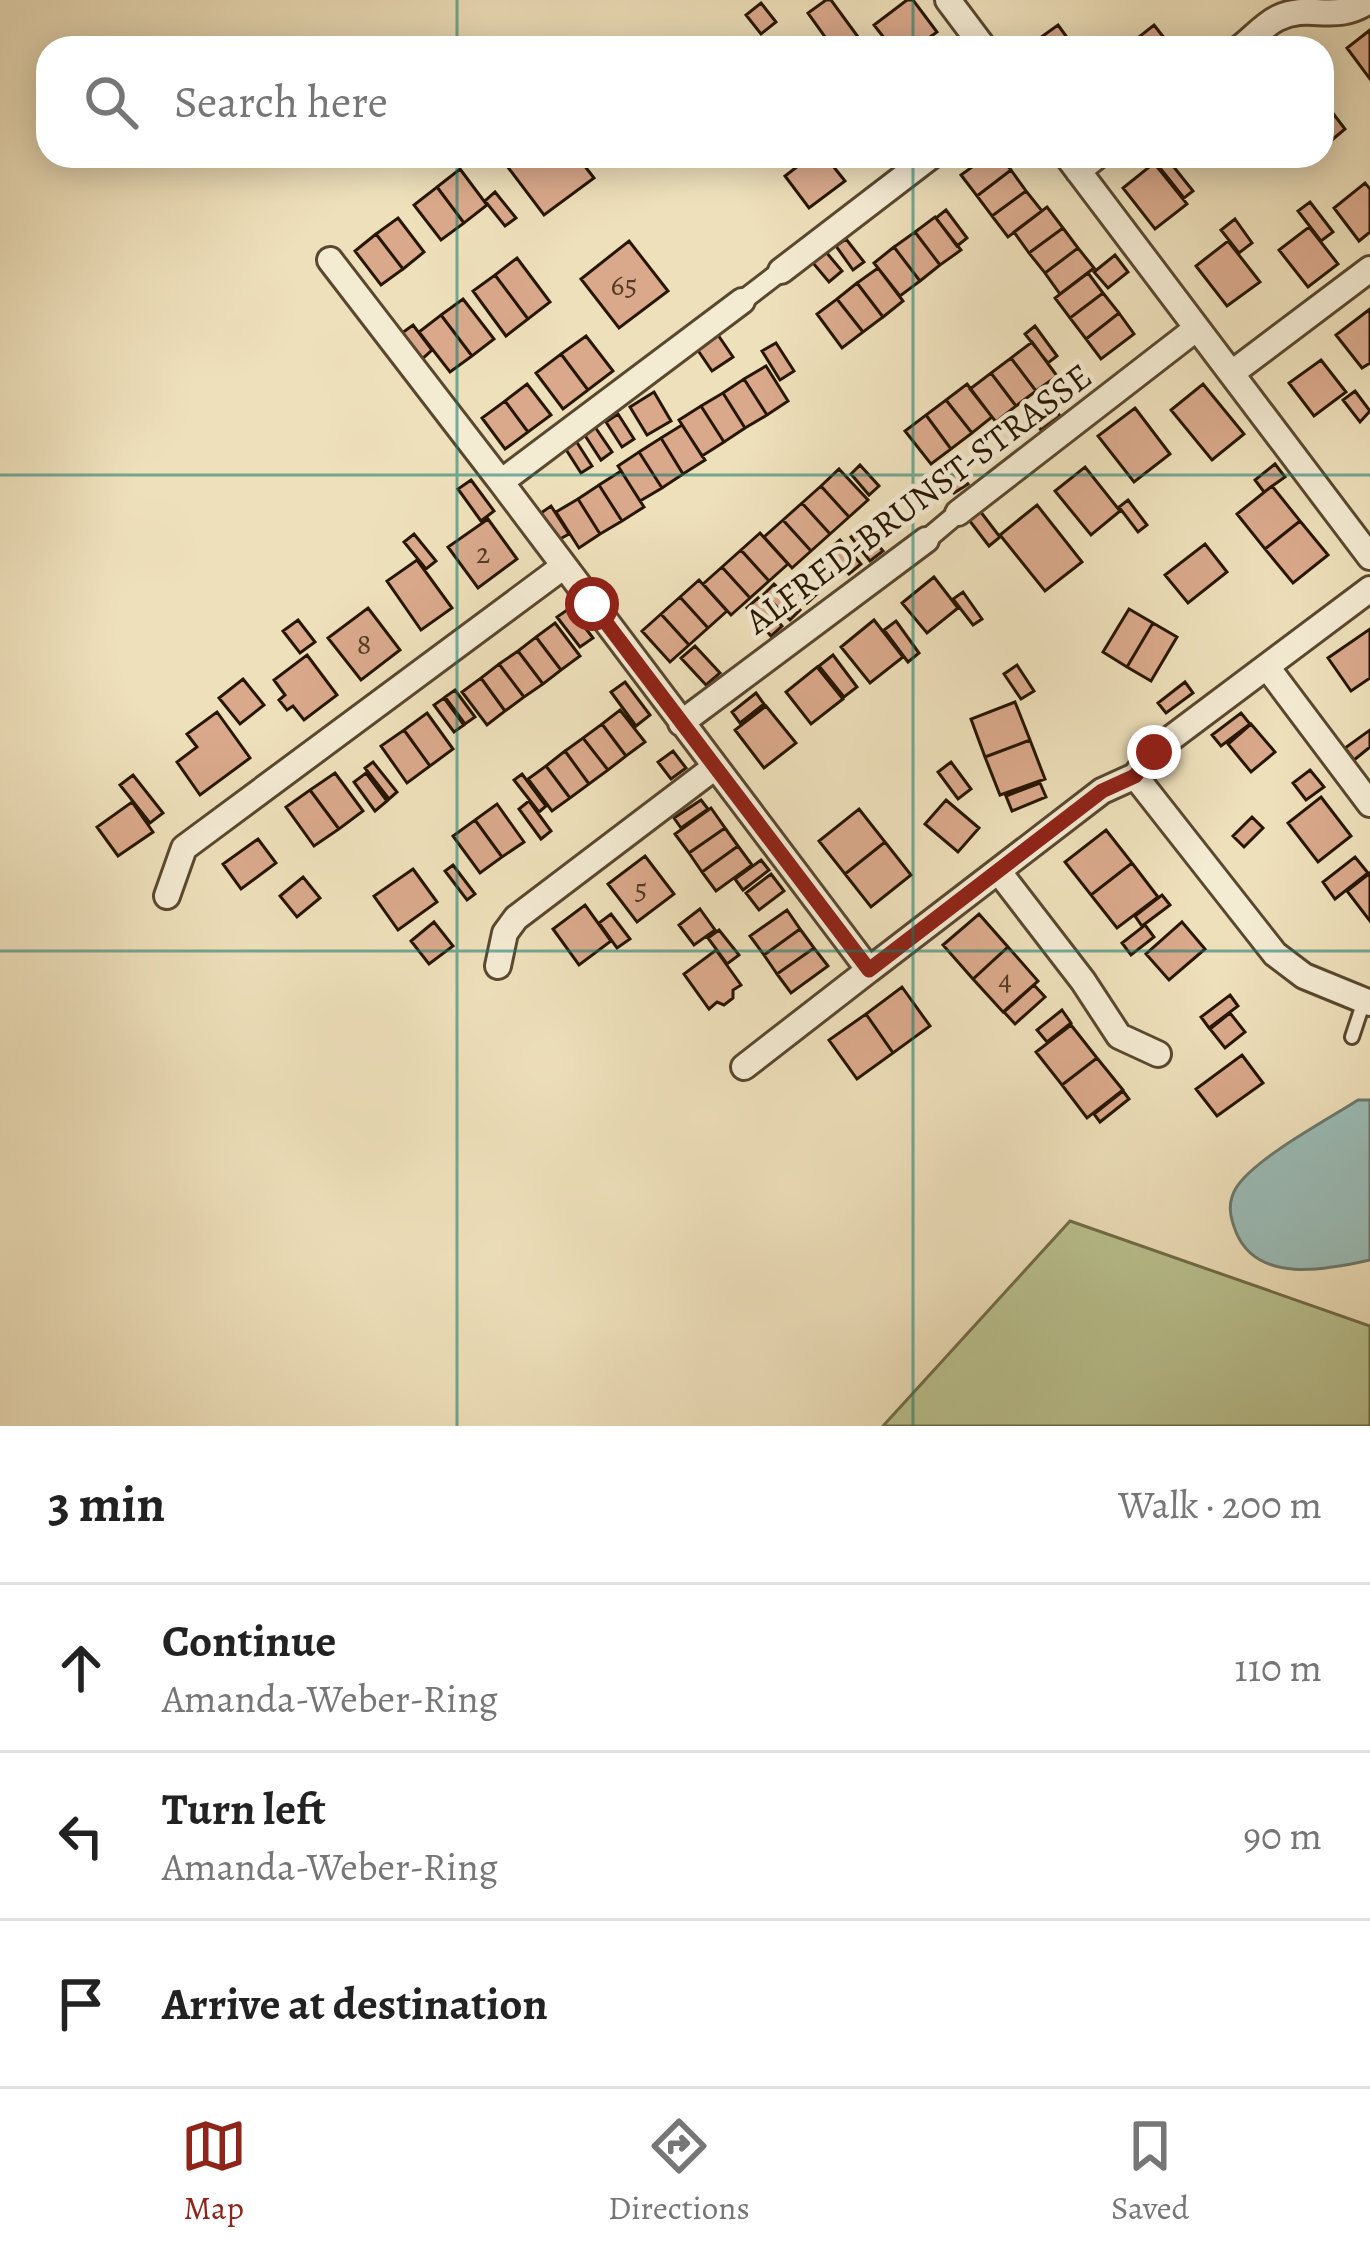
<!DOCTYPE html>
<meta charset="utf-8">
<style>
:root{--surface:#fff;--page:#f2f2f2;--text:#222;--muted:#767676;--line:#e0e0e0;--accent:#8f2418}
body{margin:0;font-family:Alegreya,serif;background:var(--page);color:var(--text)}
.stop{position:absolute;width:36px;height:36px;margin:-27px;border:9px solid #8f2418;border-radius:50%;background:#fff}
.stop.end{background:#8f2418;border-color:#fff;box-shadow:0 3px 12px #0008}
.list{margin:0;padding:0;list-style:none}
h2{display:flex;justify-content:space-between;align-items:center;height:156px;margin:0;padding:0 48px;font-size:51px}
h2 small{font-size:39px;font-weight:400;color:var(--muted)}
.list li{display:grid;grid-template-columns:78px 1fr auto;gap:36px;align-items:center;box-sizing:border-box;height:168px;padding:0 48px;border-top:3px solid var(--line)}
.list b{display:block;font-size:45px;white-space:nowrap}
.list p{margin:0;font-size:39px;white-space:nowrap;color:var(--muted)}
.list em{font-size:39px;font-style:normal;color:var(--muted)}
.icon{flex:none;width:66px;height:66px;fill:none;stroke:currentColor;stroke-width:2;stroke-linecap:round;stroke-linejoin:round}
.map{position:relative;flex:none;width:1370px;height:1426px;overflow:hidden}
.search{position:absolute;background:var(--surface);box-shadow:0 6px 30px #0003;left:36px;right:36px;top:36px;height:132px;display:flex;align-items:center;gap:30px;box-sizing:border-box;padding:0 42px;border-radius:36px;color:var(--muted);font-size:45px}
.sheet{height:660px;background:var(--surface)}
nav{display:flex;justify-content:space-around;align-items:center;box-sizing:border-box;height:168px;border-top:3px solid var(--line);background:var(--surface);font-size:33px;color:var(--muted)}
nav a{display:grid;justify-items:center;gap:6px}
nav .on{color:var(--accent)}
.map>svg:first-child{display:block}
.green{fill:#bac290;stroke:#706c48;stroke-width:3}
.water{fill:#9bbcb6;stroke:#6d7a6d;stroke-width:3}
.building{fill:#daa98c;stroke:#271600;stroke-width:3}
.lines{fill:none;stroke-linecap:round;stroke-linejoin:round}
.service-casing{stroke:#59482f;stroke-width:18}
.pedestrian-casing{stroke:#59482f;stroke-width:24}
.minor-casing{stroke:#59482f;stroke-width:30}
.service{stroke:#f4ebd3;stroke-width:12}
.pedestrian{stroke:#f4ebd3;stroke-width:18}
.minor{stroke:#f4ebd3;stroke-width:24}
.route{stroke:#8f2418;stroke-width:15}
.grid{fill:none;stroke:#0f766e;stroke-width:3;stroke-opacity:0.55}
.labels{text-anchor:middle;dominant-baseline:central;stroke-width:9;stroke-linejoin:round;paint-order:stroke}
.number-label{font-size:30px;fill:#543b23}
.street-label{font-size:36px;fill:#271600;stroke:#f4ebd3}
</style>
<div class="map">
<svg width="1370" height="1426" viewBox="0 0 1370 1426">
<rect width="100%" height="100%" fill="#eee0bb"/>
<filter id="stains"><feTurbulence type="fractalNoise" baseFrequency=".00167" numOctaves="4"/><feColorMatrix values="0 0 0 0 .2 0 0 0 0 .09 0 0 0 0 .02 0 0 0 .5 -.17"/></filter>
<radialGradient id="worn" r=".72"><stop offset=".6" stop-color="#630" stop-opacity="0"/><stop offset="1" stop-color="#630" stop-opacity=".3"/></radialGradient>
<path class="green" d="M1070 1221 1370 1326V1426H883Z"/>
<path class="water" d="M1358 1100H1370V1260C1326 1270 1257 1284 1236 1232 1230 1217 1227 1203 1236 1188 1255 1158 1327 1120 1358 1100Z"/>
<path class="building" d="M826 0H831L861 41 851 48H833L808 13Z
M907 0H913L937 32 915 48H892L874 25Z
M761 3 776 22 761 34 746 15Z
M1058 25 1066 36 1050 48H1036L1033 43Z
M1154 25 1172 48H1125Z
M1370 30V79L1347 48Z
M1322 99 1345 129 1333 139 1322 125Z
M520 156H577L594 178 544 215 507 166Z
M811 156H825L845 181 809 208 785 176Z
M987 156H1000L1011 170 977 196 961 175Z
M1165 156 1193 191 1184 198 1156 163Z
M1154 163 1187 204 1155 229 1123 188Z
M460 169 487 205 464 223 437 187Z
M1011 170 1026 191 992 216 977 196Z
M1365 183 1370 189V232L1359 241 1334 208Z
M437 187 464 223 441 240 414 205Z
M1026 191 1042 211 1008 237 992 216Z
M495 192 516 218 505 226 485 201Z
M1310 202 1333 232 1321 241 1298 211Z
M1047 207 1063 228 1029 253 1014 232Z
M946 210 967 238 957 246 936 218Z
M935 217 961 250 940 265 915 232Z
M398 218 424 252 403 269 376 234Z
M1235 219 1252 243 1239 253 1221 230Z
M1309 227 1338 264 1308 287 1279 250Z
M1063 228 1078 248 1045 273 1029 253Z
M915 232 940 265 920 281 894 247Z
M376 234 403 269 381 285 355 251Z
M846 239 864 262 853 270 836 246Z
M629 241 668 291 619 328 581 279Z
M1228 241 1260 282 1227 306 1196 266Z
M894 247 920 281 900 296 874 263Z
M1078 248 1094 268 1060 294 1045 273Z
M826 252 842 271 829 282 813 263Z
M1115 255 1128 272 1108 288 1094 272Z
M517 258 550 302 528 319 495 275Z
M878 268 903 301 883 317 857 283Z
M1088 273 1103 293 1070 318 1055 298Z
M495 275 528 319 506 336 473 291Z
M857 283 883 317 863 332 837 299Z
M1103 293 1119 313 1086 339 1070 318Z
M463 299 494 339 472 356 441 315Z
M837 299 863 332 842 348 817 314Z
M1370 309V363L1362 368 1336 335Z
M1119 313 1134 334 1101 359 1086 339Z
M441 315 472 356 450 372 419 332Z
M413 325 432 350 422 359 402 333Z
M1035 326 1057 356 1048 363 1025 334Z
M718 335 733 357 712 371 697 349Z
M586 336 613 371 588 390 561 354Z
M1032 342 1057 376 1036 391 1011 358Z
M776 343 794 371 780 380 762 351Z
M561 354 588 390 563 409 536 373Z
M1011 358 1036 391 1016 406 991 373Z
M1321 360 1346 392 1314 416 1289 383Z
M766 366 788 401 767 415 744 379Z
M991 373 1016 406 996 422 970 389Z
M744 379 767 415 745 428 723 393Z
M527 384 551 415 528 432 505 401Z
M967 384 992 417 972 433 946 400Z
M1203 384 1244 434 1212 460 1171 410Z
M1355 391 1370 411 1360 422 1343 400Z
M654 392 671 421 647 435 630 407Z
M723 393 745 428 724 442 701 406Z
M1046 398 1060 416 1041 430 1027 412Z
M946 400 972 433 951 449 926 415Z
M505 401 528 432 505 449 482 418Z
M701 406 724 442 702 456 679 420Z
M1135 408 1170 454 1134 482 1098 436Z
M618 414 634 439 622 447 606 422Z
M926 415 951 449 931 464 905 431Z
M682 425 705 460 683 474 661 438Z
M595 427 612 452 601 460 584 434Z
M661 438 683 474 662 488 639 452Z
M576 441 592 466 581 473 565 448Z
M639 452 662 488 640 501 618 466Z
M951 461 968 484 954 493 938 471Z
M1275 464 1285 477 1264 492 1255 480Z
M860 465 879 486 869 495 851 474Z
M1085 467 1120 511 1091 535 1055 491Z
M839 469 868 500 849 517 821 486Z
M621 471 644 507 622 521 599 485Z
M471 480 494 511 481 521 458 489Z
M599 485 622 521 600 534 578 499Z
M821 486 849 517 830 534 802 503Z
M1272 486 1300 521 1265 549 1237 514Z
M578 499 600 534 579 548 556 512Z
M1128 500 1147 525 1138 532 1119 507Z
M802 503 830 534 811 551 783 520Z
M1037 505 1082 562 1045 591 1000 535Z
M551 506 569 534 558 540 541 513Z
M980 511 1000 537 989 546 969 520Z
M488 519 517 559 478 588 448 547Z
M783 520 811 551 792 568 764 537Z
M1300 521 1328 555 1293 583 1265 549Z
M863 527 883 551 870 561 851 537Z
M760 533 788 564 769 581 741 550Z
M414 534 436 561 426 569 404 542Z
M840 540 861 564 849 574 829 550Z
M1205 544 1227 572 1188 603 1165 575Z
M741 550 769 581 750 598 722 567Z
M417 560 452 608 421 630 387 581Z
M722 567 750 598 731 615 703 584Z
M802 575 818 593 807 603 791 584Z
M934 577 958 608 927 633 902 603Z
M699 580 727 611 708 628 680 597Z
M774 584 800 610 790 620 764 594Z
M963 592 982 619 973 625 953 599Z
M680 597 708 628 689 645 661 614Z
M758 598 782 626 771 636 747 608Z
M368 608 400 650 361 680 328 638Z
M570 608 593 638 580 647 557 617Z
M1129 609 1153 623 1127 667 1103 652Z
M661 614 689 645 670 662 642 631Z
M298 620 315 642 300 653 283 631Z
M874 620 903 657 870 683 841 647Z
M896 621 919 653 908 662 884 630Z
M555 623 580 656 561 670 536 637Z
M1153 623 1177 637 1151 681 1127 667Z
M1370 629V678L1351 691 1328 658Z
M536 637 561 670 543 684 518 651Z
M695 646 720 673 706 685 681 658Z
M518 651 543 684 524 697 499 664Z
M307 655 337 695 304 720 293 706 287 710 279 700 285 695 274 680Z
M833 655 857 687 844 697 819 666Z
M499 664 524 697 505 711 481 678Z
M1017 665 1034 691 1021 699 1004 674Z
M817 667 843 699 811 724 786 692Z
M481 678 505 711 487 725 462 692Z
M243 679 264 705 240 724 219 698Z
M625 682 650 715 636 726 611 692Z
M1185 682 1193 693 1166 713 1158 703Z
M455 690 475 717 465 724 445 697Z
M756 693 764 704 740 723 732 712Z
M444 698 464 725 454 732 434 705Z
M1015 702 1030 740 985 757 971 719Z
M766 706 796 743 764 768 735 730Z
M620 710 645 742 626 756 602 724Z
M217 712 250 758 200 795 177 762 197 747 187 734Z
M427 713 453 749 430 766 404 730Z
M1241 713 1250 724 1221 746 1212 735Z
M602 724 626 756 608 770 583 738Z
M1251 724 1275 752 1251 772 1228 744Z
M404 730 430 766 407 783 381 746Z
M1370 730V747L1354 760 1345 748Z
M583 738 608 770 589 784 565 751Z
M1030 740 1045 779 1000 795 985 757Z
M565 751 589 784 570 798 546 766Z
M673 751 686 768 671 779 658 762Z
M373 762 397 792 389 799 365 768Z
M951 762 971 789 958 799 938 772Z
M546 766 570 798 552 811 528 779Z
M1310 770 1324 787 1306 800 1293 783Z
M335 773 363 811 339 829 310 790Z
M366 773 387 801 375 811 354 782Z
M522 774 546 806 539 812 514 780Z
M133 775 163 813 150 823 120 785Z
M1040 783 1046 797 1012 811 1006 796Z
M310 790 339 829 314 846 286 807Z
M1321 797 1351 836 1318 862 1288 823Z
M701 800 708 809 681 828 674 818Z
M946 800 979 828 958 852 925 824Z
M529 801 551 831 541 839 519 809Z
M132 802 153 832 118 856 97 827Z
M497 804 524 842 502 857 475 820Z
M711 808 725 828 689 853 675 834Z
M859 809 885 842 845 874 819 841Z
M1252 817 1263 828 1244 847 1233 836Z
M475 820 502 857 480 873 453 836Z
M725 828 738 846 702 872 689 853Z
M1106 830 1132 863 1091 895 1065 862Z
M258 839 276 863 241 889 223 864Z
M885 842 911 875 871 907 845 874Z
M738 846 752 865 716 891 702 872Z
M645 856 674 894 637 922 608 884Z
M1355 857 1368 873 1335 899 1323 882Z
M761 860 769 870 743 890 735 879Z
M1132 863 1158 897 1117 928 1091 895Z
M453 865 475 894 467 900 445 871Z
M413 869 437 902 398 930 374 896Z
M1370 873V921L1347 891Z
M771 874 784 891 759 910 746 893Z
M303 877 320 898 297 917 280 896Z
M1162 895 1170 905 1142 926 1135 916Z
M585 905 611 941 579 965 553 929Z
M700 909 715 930 694 945 679 925Z
M787 910 800 929 764 955 750 936Z
M611 914 630 939 617 948 599 923Z
M979 914 1008 947 973 979 943 945Z
M434 922 453 946 429 964 411 941Z
M1182 922 1205 949 1169 980 1146 954Z
M1145 925 1154 937 1131 955 1122 943Z
M800 929 814 948 777 974 764 955Z
M719 930 739 955 727 964 708 938Z
M1008 947 1038 981 1003 1012 973 979Z
M814 948 828 966 791 993 777 974Z
M716 950 741 985 733 990V998L724 1005 717 1002 709 1009 684 974Z
M1034 985 1045 997 1015 1024 1004 1012Z
M902 987 930 1026 893 1053 866 1014Z
M1230 995 1238 1006 1209 1028 1201 1017Z
M1062 1010 1071 1023 1047 1042 1037 1030Z
M1230 1013 1245 1032 1225 1048 1210 1029Z
M866 1014 893 1053 857 1079 829 1040Z
M1071 1025 1097 1058 1062 1085 1036 1052Z
M1242 1055 1263 1083 1217 1116 1196 1089Z
M1097 1058 1123 1090 1087 1118 1062 1085Z
M1123 1091 1129 1099 1100 1122 1094 1114Z"/>
<g class="lines">
<defs>
<path id="service" d="M1352 1037 1364 1001"/>
<path id="pedestrian" d="M742 301 781 271
M926 540 958 513"/>
<path id="minor" d="M948 0 984 48
M1240 48C1252 39 1265 24 1278 18 1311 2 1335 25 1370 0
M1067 156 1370 557
M1078 171 1097 156
M330 260 501 482
M781 271 931 156
M742 301 501 482 869 970 1102 791 1135 776 1154 751 1370 589
M1232 373 1370 269
M958 513 1197 328
M1267 667 1370 804
M681 723 926 540
M1135 776 1275 954 1304 976 1370 1003
M999 872 1083 981 1119 1036 1158 1054
M167 896 184 848 564 566
M498 966 505 933 516 918 715 767
M744 1067 869 970"/>
</defs>
<use href="#service" class="service-casing"/>
<use href="#pedestrian" class="pedestrian-casing"/>
<use href="#minor" class="minor-casing"/>
<use href="#service" class="service"/>
<use href="#pedestrian" class="pedestrian"/>
<use href="#minor" class="minor"/>
</g>
<g class="lines">
<path class="route" d="M592 604 869 970 1102 791 1135 776 1154 752"/>
</g>
<path class="grid" d="M457 0V48M913 0V48M457 156V1426M913 156V1426M0 475H1370M0 951H1370"/>
<g class="labels">
<g class="number-label">
<text x="624" y="285">65</text>
<text x="483" y="553">2</text>
<text x="364" y="644">8</text>
<text x="641" y="889">5</text>
<text x="1005" y="980">4</text>
</g>
<g class="street-label">
<text transform="translate(918 498) rotate(-37)">ALFRED-BRUNST-STRASSE</text>
</g>
</g>
<rect width="100%" height="100%" filter="url(#stains)"/>
<rect width="100%" height="100%" fill="url(#worn)"/>
</svg>
<div class="stop" style="left:592px;top:604px"></div>
<div class="stop end" style="left:1154px;top:752px"></div>
<div class="search"><svg class="icon" aria-label="search" viewBox="0 0 24 24"><circle cx="10" cy="10" r="6"/><path d="M15 15l6 6"/></svg>Search here</div>
</div>
<section class="sheet">
<h2>3 min<small>Walk · 200 m</small></h2>
<ul class="list">
<li><svg class="icon" aria-label="ahead" viewBox="0 0 24 24"><path d="M12 20V5M6 11l6-6 6 6"/></svg><div><b>Continue</b><p>Amanda-Weber-Ring</p></div><em>110 m</em></li>
<li><svg class="icon" aria-label="left" viewBox="0 0 24 24"><path d="M17 20v-9H6M10 6l-5 5 5 5"/></svg><div><b>Turn left</b><p>Amanda-Weber-Ring</p></div><em>90 m</em></li>
<li><svg class="icon" aria-label="arrive" viewBox="0 0 24 24"><path d="M6 21V4h12l-3 4 3 4H6"/></svg><div><b>Arrive at destination</b></div></li>
</ul>
</section>
<nav>
<a class="on"><svg class="icon" aria-label="map" viewBox="0 0 24 24"><path d="M3 6l6-2 6 2 6-2v14l-6 2-6-2-6 2zM9 4v14M15 6v14"/></svg>Map</a>
<a><svg class="icon" aria-label="directions" viewBox="0 0 24 24"><path d="M12 3l9 9-9 9-9-9zM9 14v-3h6M13 9l2 2-2 2"/></svg>Directions</a>
<a><svg class="icon" aria-label="saved" viewBox="0 0 24 24"><path d="M7 4h10v16l-5-4-5 4z"/></svg>Saved</a>
</nav>
